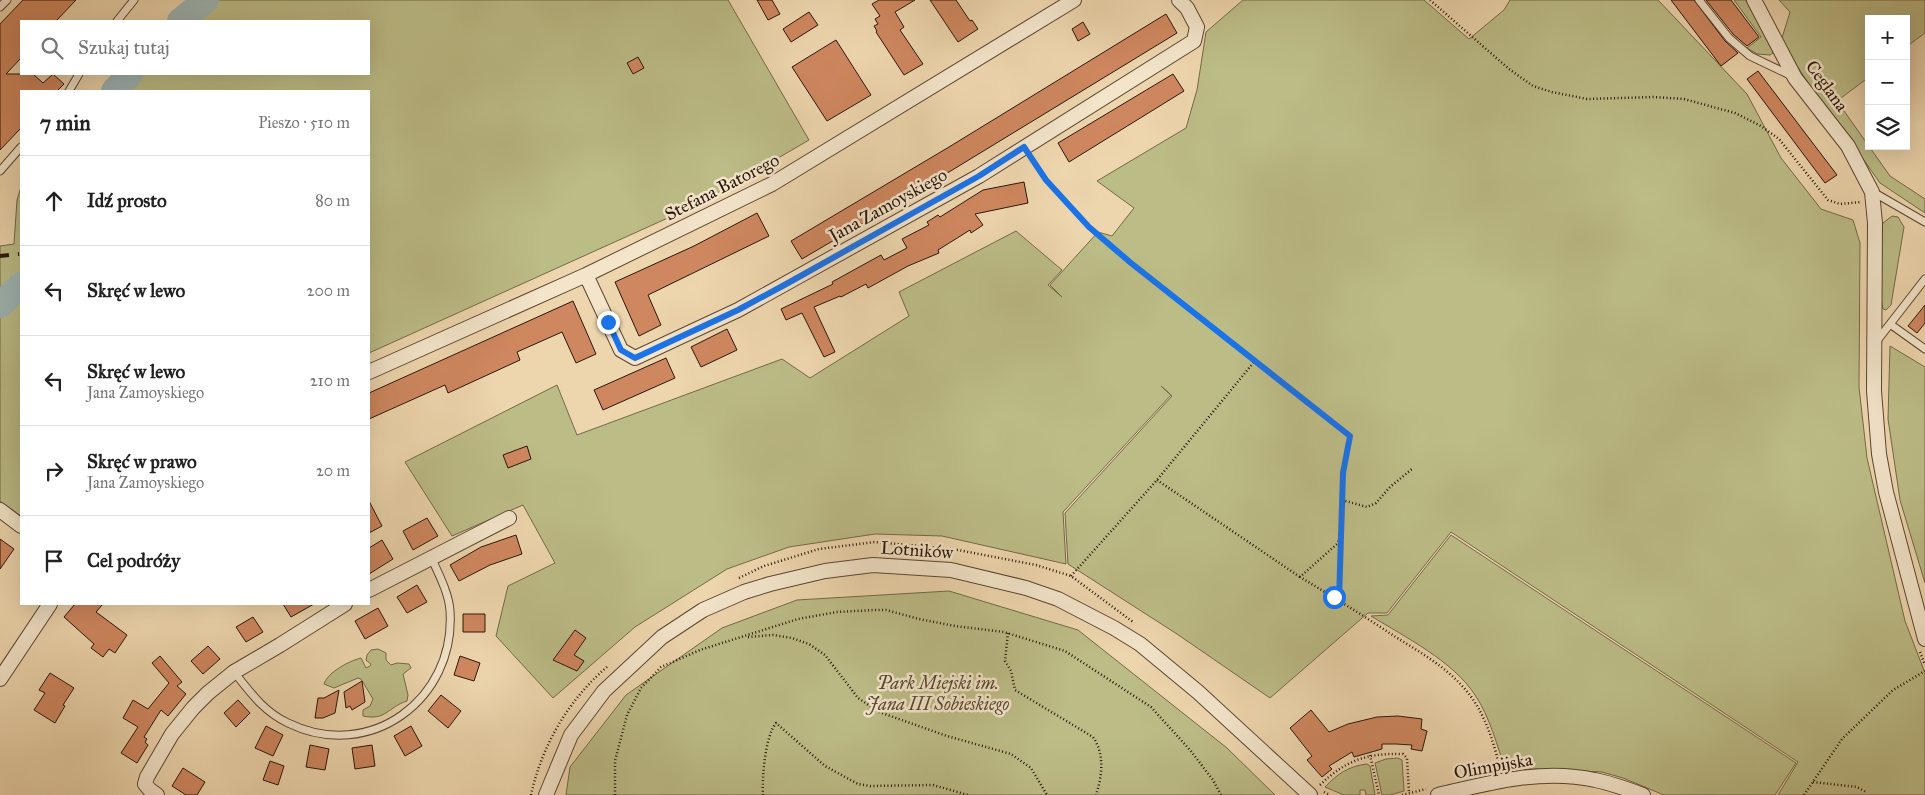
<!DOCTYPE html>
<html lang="pl">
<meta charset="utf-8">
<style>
:root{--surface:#fff;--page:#f2f2f2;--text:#222;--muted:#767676;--line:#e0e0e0}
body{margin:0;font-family:"IM FELL Great Primer",serif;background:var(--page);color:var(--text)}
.controls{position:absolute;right:15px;top:15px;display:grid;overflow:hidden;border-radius:0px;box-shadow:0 5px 20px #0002}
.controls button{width:45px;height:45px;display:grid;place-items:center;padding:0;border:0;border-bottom:1px solid var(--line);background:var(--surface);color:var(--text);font:25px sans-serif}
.stop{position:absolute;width:15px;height:15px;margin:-11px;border:4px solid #1a73e8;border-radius:50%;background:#fff}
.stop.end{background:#1a73e8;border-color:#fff;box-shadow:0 1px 5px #0008}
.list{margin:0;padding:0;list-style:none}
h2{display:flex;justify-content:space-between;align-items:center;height:65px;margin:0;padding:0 20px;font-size:21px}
h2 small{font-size:16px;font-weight:400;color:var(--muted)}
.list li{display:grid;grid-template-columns:32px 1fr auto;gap:15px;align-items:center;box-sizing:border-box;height:90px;padding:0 20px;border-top:1px solid var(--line)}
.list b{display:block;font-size:19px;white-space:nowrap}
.list p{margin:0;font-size:16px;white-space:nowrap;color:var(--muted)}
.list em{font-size:16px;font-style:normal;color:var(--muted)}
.icon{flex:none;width:28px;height:28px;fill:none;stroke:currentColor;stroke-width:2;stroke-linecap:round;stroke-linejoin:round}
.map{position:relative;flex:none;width:1925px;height:795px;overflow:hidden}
.search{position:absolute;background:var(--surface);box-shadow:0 5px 20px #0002;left:20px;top:20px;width:350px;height:55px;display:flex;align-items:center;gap:12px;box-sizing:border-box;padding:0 18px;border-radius:0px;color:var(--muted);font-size:19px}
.panel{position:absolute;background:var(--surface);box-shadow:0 5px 20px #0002;left:20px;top:90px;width:350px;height:515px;border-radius:0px}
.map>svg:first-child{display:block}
.green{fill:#bcbc87;stroke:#736948}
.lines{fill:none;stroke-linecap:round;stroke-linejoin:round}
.river{stroke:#9eb6b6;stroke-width:26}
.building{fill:#cf875f;stroke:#2a1609}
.service-casing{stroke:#5b4632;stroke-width:9}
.minor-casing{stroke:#5b4632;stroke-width:16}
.path{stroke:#2a1609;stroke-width:2.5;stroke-dasharray:1 2.5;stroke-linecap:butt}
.service{stroke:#f3e4ca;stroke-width:7}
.minor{stroke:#f3e4ca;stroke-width:14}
.rail{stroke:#2a1609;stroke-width:4;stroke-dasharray:9 9;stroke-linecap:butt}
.route{stroke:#1a73e8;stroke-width:6}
.labels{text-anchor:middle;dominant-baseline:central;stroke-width:5;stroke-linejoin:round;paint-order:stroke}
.street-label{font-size:18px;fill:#2a1609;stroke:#f3e4ca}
.park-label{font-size:18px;font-style:italic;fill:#56482f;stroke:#f3e4ca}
</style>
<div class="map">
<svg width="1925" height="795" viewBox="0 0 1925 795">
<rect width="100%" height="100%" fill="#edd5ad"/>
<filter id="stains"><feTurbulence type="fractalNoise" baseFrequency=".004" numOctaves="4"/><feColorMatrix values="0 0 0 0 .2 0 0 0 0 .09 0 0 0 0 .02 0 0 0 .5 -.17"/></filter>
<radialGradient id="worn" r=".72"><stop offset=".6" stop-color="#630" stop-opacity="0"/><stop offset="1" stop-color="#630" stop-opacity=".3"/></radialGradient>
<path class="green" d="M195 0H728L809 140 701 203 369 353V91H107L124 74H369V21H174Z
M1243 0H1424L1469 39 1504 10 1510 0H1658L1747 94 1781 158 1821 209 1853 220 1860 243 1859 387 1867 458 1905 621 1925 673V795H1778L1798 762 1451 532 1387 613H1368L1270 698 1177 634 1068 564 1065 513 1172 396 1161 386 1171 395 1063 512 1066 564 942 536 875 534 789 547 727 569 635 627 553 698 496 636 508 586 555 563 523 505 452 536 405 462 557 385 577 435 782 359 810 378 909 316 899 292 1016 231 1062 270 1048 285 1062 297 1050 285 1098 232 1112 236 1134 208 1097 181 1186 128 1197 90 1206 32Z
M1734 0H1746L1773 47V53L1770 55 1757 54 1747 48 1761 37Z
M1779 0H1925V33L1906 47V19H1869V77L1837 101 1890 176 1925 199V213L1880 183 1826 106 1824 107 1797 66 1782 38 1790 12Z
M21 187V516L0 501V246L14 244 17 200Z
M1892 216 1898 217 1904 227 1891 305 1886 310 1883 309 1881 299 1882 226 1883 223Z
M1890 346 1925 367V583L1900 500 1888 419Z
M1451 535 1796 763 1775 795H1664L1623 778 1602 772 1536 769 1506 771C1497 746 1490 717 1475 695 1453 661 1405 637 1371 616L1388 615Z
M949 591 1078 630 1227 748 1275 795H566L570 767 626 695 722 628 797 600Z
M378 649 386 653V660L391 665 397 663 409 664 411 668 403 674 408 695 407 701C388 707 386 721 363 716V710L370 706 373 699 361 679 358 678 334 688 324 684C328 672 349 661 361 658L366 668 370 666 371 664 366 660 367 655 371 650Z
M1398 758 1402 760 1404 791 1390 795H1382L1375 763 1386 759Z
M1367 764 1370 766 1375 795H1366L1365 790H1360V795H1344L1325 787C1337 774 1349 766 1367 764Z"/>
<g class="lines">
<path class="river" d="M180 21 206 0
M114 91 130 74
M0 305 21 285"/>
</g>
<path class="building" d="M23 0H76L56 21H21V58L6 74H33L43 83 53 74 64 84 57 91H21V128L0 150V24Z
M757 0H772L780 14 768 20Z
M879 0H915L895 12 904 27 900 30 923 64 904 75 876 32 877 31 874 26 878 24 875 19 880 16 872 4Z
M930 0H956L970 21 972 20 978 29 958 42Z
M1671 0H1694L1725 41 1738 53 1721 66Z
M1706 0H1731L1759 37 1747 46 1733 34Z
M809 12 818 25 791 42 783 29Z
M1166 14 1177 33 931 183 802 259 791 241 949 147Z
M1083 22 1090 34 1078 41 1072 29Z
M836 40 871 95 827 121 792 67Z
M638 57 644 68 633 74 627 63Z
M1758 71 1837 175 1825 183 1747 79Z
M1173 74 1184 91 1069 162 1058 143Z
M1024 182 1028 203 975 214 983 225 971 233 970 230 938 250 939 253 908 266 868 288 866 284 841 297 840 296 814 307 835 352 824 357 802 313 786 320 781 309 833 284 832 282 881 255 884 260 907 248 902 239 929 225 927 222 938 215 940 217 983 190Z
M757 213 769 236 648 295 661 325 639 336 615 282 694 246Z
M573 301 596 354 576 363 562 332 517 352 520 360 448 393 445 385 369 419V393Z
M1925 305V323L1917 333 1908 326Z
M727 329 737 350 701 367 691 347Z
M666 358 675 378 603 410 594 390Z
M527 446 531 459 508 468 503 455Z
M369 501 382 526 369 533Z
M427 518 438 536 413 550 403 531Z
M516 535 522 554 490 565 459 581 450 565 481 547Z
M0 539 14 549 0 569Z
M382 540 393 559 369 574V548Z
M417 585 427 602 407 613 397 597Z
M75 604H103L96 612 127 635 115 653 109 649 103 657 91 648 94 644 64 617Z
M283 604H314L291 617Z
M378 608 388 626 365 639 355 621Z
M463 614H485V632H463Z
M253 617 263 632 246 642 236 627Z
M575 630 586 638 574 655 584 661 577 671 553 660Z
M208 646 220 659 203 674 191 661Z
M160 656 182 682 177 686 186 694 168 716 161 710 144 737 147 739 145 742 148 745 137 763 121 753 138 727 123 718 133 700 148 709 169 683 152 663Z
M460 656 480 663 474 681 454 675Z
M50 673 74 688 63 705 65 706 55 723 34 710 45 693 39 690Z
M362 681 365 702 352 710 350 706 346 708 344 692Z
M339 690 335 713 323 718H315L318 698H324Z
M441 695 461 711 448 728 428 711Z
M238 700 250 713 236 727 224 713Z
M1311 710 1329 732 1348 724 1377 717 1398 716 1422 719 1421 729 1427 731 1422 751 1411 749 1412 745 1396 744H1382V749L1354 757 1352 752 1329 766 1332 769 1322 777 1307 760 1312 756 1290 728Z
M266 726 283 735 273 756 255 748Z
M411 726 422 746 405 756 394 736Z
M310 745 329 749 325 770 306 767Z
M372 745 375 766 355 769 352 748Z
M270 761 284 766 278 785 263 780Z
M183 768 205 782 197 795H186L172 786Z"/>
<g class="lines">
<defs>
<path id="service" d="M1699 0 1729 38 1750 56 1792 76
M0 7 7 0
M117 21 134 0
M69 91 79 74
M0 171 21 147
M1873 192 1925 222
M1890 324 1925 349
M1876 342 1925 279
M234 672C250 692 264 712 288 723 370 763 456 699 450 611 449 593 438 573 431 557"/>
<path id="minor" d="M1754 0 1795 78 1848 146 1872 192 1875 223 1874 391 1879 454 1886 492 1925 639
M586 275 621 350 635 358 738 310 979 176 1194 41 1197 27 1187 8 1179 0
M369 372 586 275 772 184 1074 0
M0 510 21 526
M369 590 509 518
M0 679 50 604
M157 795 150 790 145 784 147 777 172 734 193 708 208 693 234 672 280 645 345 604
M546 795 571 735 604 691 662 637 703 610 744 592 770 584 825 571 873 565 951 570 1026 588 1058 599 1114 628 1140 644 1198 692 1310 795
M1438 795C1489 783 1542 768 1595 780 1611 783 1627 789 1643 795"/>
</defs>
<use href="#service" class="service-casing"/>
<use href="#minor" class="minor-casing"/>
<path class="path" d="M1430 0 1509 69 1533 86 1552 92 1587 99 1654 97 1684 99 1735 113 1761 126 1779 139 1828 200 1840 204 1861 202
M1032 159C1071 218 1128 260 1182 304 1237 348 1293 392 1349 436L1343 473 1341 536 1337 544 1300 577C1330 595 1361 614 1391 634 1416 650 1444 665 1464 688 1484 710 1493 740 1500 768
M1157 480 1300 577
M1342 500 1367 507 1376 503 1390 487 1412 469
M1071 576 1157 480 1254 362
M739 578 764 566 819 549 875 542 953 549 1036 565 1071 576 1133 622
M1339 600 1341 539
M1008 633 1005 661 1011 671 1015 690 1093 737C1105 754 1102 777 1096 795
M748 637 773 635 792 638 809 644 825 655 858 698 879 712 947 736 1011 754 1031 768 1047 795
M1920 652 1925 665
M1370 755 1379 795
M1813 782 1857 787 1866 792
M1320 785C1346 760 1367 753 1403 754L1407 758 1409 793
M1324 792 1330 795
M531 795C542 745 569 699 608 666
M615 795V761L627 715 641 688 661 667 700 650 798 619 837 612 874 610H886L919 619 955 626 1004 632 1065 651 1151 707 1190 750 1213 780 1221 795
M763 795C762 777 765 737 776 723L825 766 858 784 870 786 933 785 968 795
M1402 795 1426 789
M1804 795 1842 739 1893 690 1925 671"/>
<use href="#service" class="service"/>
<use href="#minor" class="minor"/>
<path class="rail" d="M0 256 19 254"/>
</g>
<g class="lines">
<path class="route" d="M608 322 621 350 635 358 738 310 788 283 979 176 1024 147 1046 180 1089 227 1131 263 1350 436 1343 473 1339 600 1334 597"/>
</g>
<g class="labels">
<g class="street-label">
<text transform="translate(1827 86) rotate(54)">Ceglana</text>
<text transform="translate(722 187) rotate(-27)">Stefana Batorego</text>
<text transform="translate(888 205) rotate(-29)">Jana Zamoyskiego</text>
<text transform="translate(917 550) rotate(4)">Lotników</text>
<text transform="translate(1493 766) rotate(-10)">Olimpijska</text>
</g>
<g class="park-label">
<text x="938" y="683">Park Miejski im.<tspan x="938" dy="21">Jana III Sobieskiego</tspan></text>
</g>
</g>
<rect width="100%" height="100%" filter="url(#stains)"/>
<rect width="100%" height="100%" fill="url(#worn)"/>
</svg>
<div class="controls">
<button>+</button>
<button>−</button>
<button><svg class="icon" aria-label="layers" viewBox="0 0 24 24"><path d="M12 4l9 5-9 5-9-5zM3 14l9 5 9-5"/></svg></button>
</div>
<div class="stop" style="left:1334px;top:597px"></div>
<div class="stop end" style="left:608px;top:322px"></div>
<div class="search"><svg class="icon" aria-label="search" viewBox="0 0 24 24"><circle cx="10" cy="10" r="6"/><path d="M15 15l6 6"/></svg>Szukaj tutaj</div>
<section class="panel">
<h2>7 min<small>Pieszo · 510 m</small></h2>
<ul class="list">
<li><svg class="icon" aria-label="ahead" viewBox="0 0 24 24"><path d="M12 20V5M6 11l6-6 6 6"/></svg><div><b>Idź prosto</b></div><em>80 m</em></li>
<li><svg class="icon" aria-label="left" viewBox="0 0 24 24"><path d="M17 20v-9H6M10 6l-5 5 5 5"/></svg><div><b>Skręć w lewo</b></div><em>200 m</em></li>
<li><svg class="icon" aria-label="left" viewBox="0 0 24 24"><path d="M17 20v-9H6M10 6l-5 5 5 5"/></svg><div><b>Skręć w lewo</b><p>Jana Zamoyskiego</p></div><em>210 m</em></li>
<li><svg class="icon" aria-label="right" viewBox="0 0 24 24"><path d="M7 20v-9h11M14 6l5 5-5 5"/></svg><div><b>Skręć w prawo</b><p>Jana Zamoyskiego</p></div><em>20 m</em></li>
<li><svg class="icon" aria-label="arrive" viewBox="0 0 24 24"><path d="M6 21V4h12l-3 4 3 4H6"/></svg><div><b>Cel podróży</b></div></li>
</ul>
</section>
</div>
